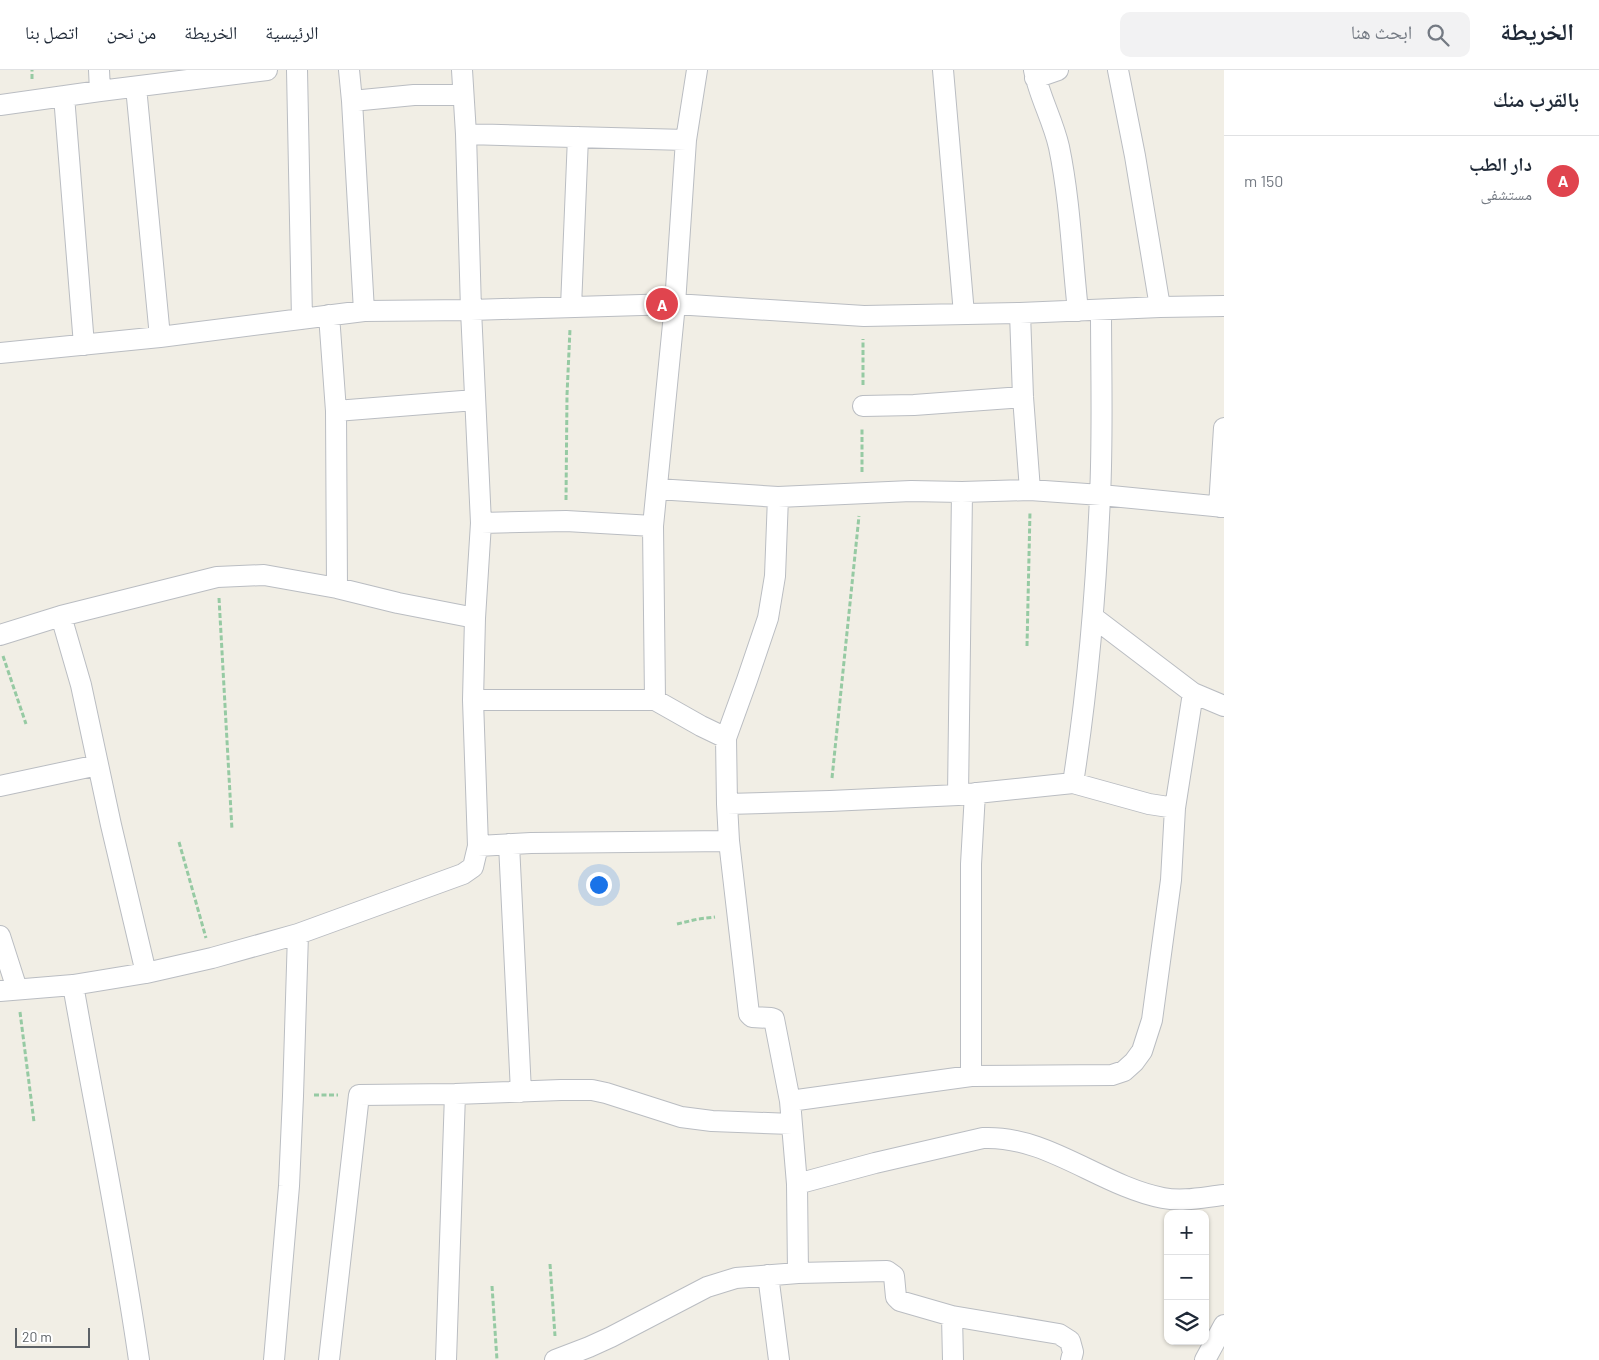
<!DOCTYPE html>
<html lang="ar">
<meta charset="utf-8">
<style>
:root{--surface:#fff;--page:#f2f2f3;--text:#1f2937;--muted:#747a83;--line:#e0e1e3;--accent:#7c3aed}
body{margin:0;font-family:Barlow,"Noto Naskh Arabic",sans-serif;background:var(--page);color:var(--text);direction:rtl}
.controls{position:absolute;right:15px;bottom:15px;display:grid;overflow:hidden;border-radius:10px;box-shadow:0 1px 4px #0004}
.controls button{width:45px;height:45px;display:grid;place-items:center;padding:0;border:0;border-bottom:1px solid var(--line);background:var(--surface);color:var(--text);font:25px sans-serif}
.scale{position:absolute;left:15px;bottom:12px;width:75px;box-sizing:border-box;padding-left:5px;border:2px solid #5d6267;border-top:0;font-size:14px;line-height:18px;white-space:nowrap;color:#5d6267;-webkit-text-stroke:4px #fff;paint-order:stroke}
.you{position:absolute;left:598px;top:814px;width:18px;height:18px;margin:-12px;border:4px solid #fff;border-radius:50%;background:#1a73e8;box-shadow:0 0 0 8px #1a73e833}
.badge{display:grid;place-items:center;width:32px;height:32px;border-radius:50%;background:var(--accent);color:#fff;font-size:16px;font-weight:700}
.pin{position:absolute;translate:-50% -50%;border:2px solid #fff;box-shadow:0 1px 5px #0006}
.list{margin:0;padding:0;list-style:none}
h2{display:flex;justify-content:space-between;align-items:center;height:65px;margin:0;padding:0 20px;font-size:21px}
h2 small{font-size:16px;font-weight:400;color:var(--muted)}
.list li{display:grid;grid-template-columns:32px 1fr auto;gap:15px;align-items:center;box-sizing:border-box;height:90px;padding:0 20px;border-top:1px solid var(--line)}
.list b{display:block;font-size:19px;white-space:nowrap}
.list p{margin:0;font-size:16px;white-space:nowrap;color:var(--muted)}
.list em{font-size:16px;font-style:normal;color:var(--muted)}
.icon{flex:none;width:28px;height:28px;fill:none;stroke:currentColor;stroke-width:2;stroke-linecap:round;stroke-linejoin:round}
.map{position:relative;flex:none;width:1224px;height:1290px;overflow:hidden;direction:ltr}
header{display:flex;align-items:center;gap:30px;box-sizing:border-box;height:70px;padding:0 25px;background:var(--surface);border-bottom:1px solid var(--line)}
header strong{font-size:24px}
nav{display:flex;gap:28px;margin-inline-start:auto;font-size:18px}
.search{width:350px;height:45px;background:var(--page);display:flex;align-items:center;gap:12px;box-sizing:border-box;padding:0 18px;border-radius:10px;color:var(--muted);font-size:19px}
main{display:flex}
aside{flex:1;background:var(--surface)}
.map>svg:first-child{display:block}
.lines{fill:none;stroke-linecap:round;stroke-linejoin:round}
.minor-casing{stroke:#babdc2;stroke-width:22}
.path{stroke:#96caa3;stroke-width:3;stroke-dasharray:5 2.5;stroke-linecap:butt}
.minor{stroke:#fff;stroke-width:20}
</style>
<header>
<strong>الخريطة</strong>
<div class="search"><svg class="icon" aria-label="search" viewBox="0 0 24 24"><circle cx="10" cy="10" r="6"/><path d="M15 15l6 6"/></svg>ابحث هنا</div>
<nav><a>الرئيسية</a><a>الخريطة</a><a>من نحن</a><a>اتصل بنا</a></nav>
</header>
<main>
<aside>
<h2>بالقرب منك<small></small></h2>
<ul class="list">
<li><span class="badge" style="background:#e0444e">A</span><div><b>دار الطب</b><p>مستشفى</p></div><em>150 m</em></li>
</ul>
</aside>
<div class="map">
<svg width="1224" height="1290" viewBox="0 0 1224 1290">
<rect width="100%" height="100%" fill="#f1eee5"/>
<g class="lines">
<defs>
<path id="minor" d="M99 0 100 21
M297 0 302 249
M349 0 352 31 364 241
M943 0 964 244
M1034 0C1039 26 1053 50 1059 77 1070 130 1072 186 1078 241
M1118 0 1135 86 1160 237
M1035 8 1058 0
M136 17 160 267
M64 26 84 275
M352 31 414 25H463
M0 35 100 21 267 0
M466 64 686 70
M571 237 578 67
M1020 243 1023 327 1030 420
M329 245 336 341 337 518
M0 283 160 267 364 241 471 240 675 234 864 246 1020 243 1160 237 1224 236
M863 336 914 335 1023 327
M336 341 475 330
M657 419 778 427 775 506 768 548 747 610 726 668 727 734 729 771 749 944 752 947 771 948 774 949 790 1031 797 1114 798 1203
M778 427 911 421 962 422 1030 420 1101 425 1224 437
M1219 437 1224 358
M481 453 566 451 653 456
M61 546 81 615 111 755 146 903
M1093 547 1193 623 1224 636
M0 565 61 546 217 507 264 505 337 518 398 533 475 548
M473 630H655L701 656 726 668
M655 630 653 456 675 234 686 70 697 0
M1073 713C1088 618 1096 522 1100 426 1103 364 1101 302 1101 240
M0 716 98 695
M958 725 962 422
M727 734 830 731 958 725 1073 713 1149 734 1175 738
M509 774 521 1022
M478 776 531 773 729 771
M0 866 17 919
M73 915C95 1040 121 1164 139 1290
M0 921 73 915 146 903 212 888 298 864 463 804 473 797 478 776 473 630 475 548 481 453 471 240 466 64 462 0
M971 1006V794L975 723
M790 1031 971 1006 1112 1005 1124 1001 1134 992 1142 981 1152 950 1171 810 1175 738 1193 623
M797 1114 875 1093 983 1068C1047 1065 1101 1116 1163 1128 1183 1132 1204 1127 1224 1125
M768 1205 779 1290
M952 1246 953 1290
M274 1290 289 1116 293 1026 298 864
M329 1290 359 1025 455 1024 561 1020H592L606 1023 681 1047 712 1051 792 1054
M446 1290 455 1024
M555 1290 589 1277 611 1267 707 1217 736 1208 798 1203 887 1201 894 1206 896 1227 900 1231 952 1246 1059 1264 1070 1271 1073 1282 1071 1290
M1205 1290 1224 1255"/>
</defs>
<use href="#minor" class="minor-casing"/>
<path class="path" d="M32 9V0
M863 315V269
M862 402V359
M566 430 567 325 570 259
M219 528 232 760
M1027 576 1030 441
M3 586 26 654
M832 708 859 446
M179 772 206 868
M677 854 698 849 715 847
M20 942 34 1052
M314 1025H338
M550 1194 555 1266
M492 1216 497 1290"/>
<use href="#minor" class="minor"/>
</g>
</svg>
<div class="controls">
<button>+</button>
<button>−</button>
<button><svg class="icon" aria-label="layers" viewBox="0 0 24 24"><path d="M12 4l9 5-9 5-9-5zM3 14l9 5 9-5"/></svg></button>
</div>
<div class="scale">20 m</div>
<div class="you"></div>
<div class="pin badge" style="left:662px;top:234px;background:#e0444e">A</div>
</div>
</main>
